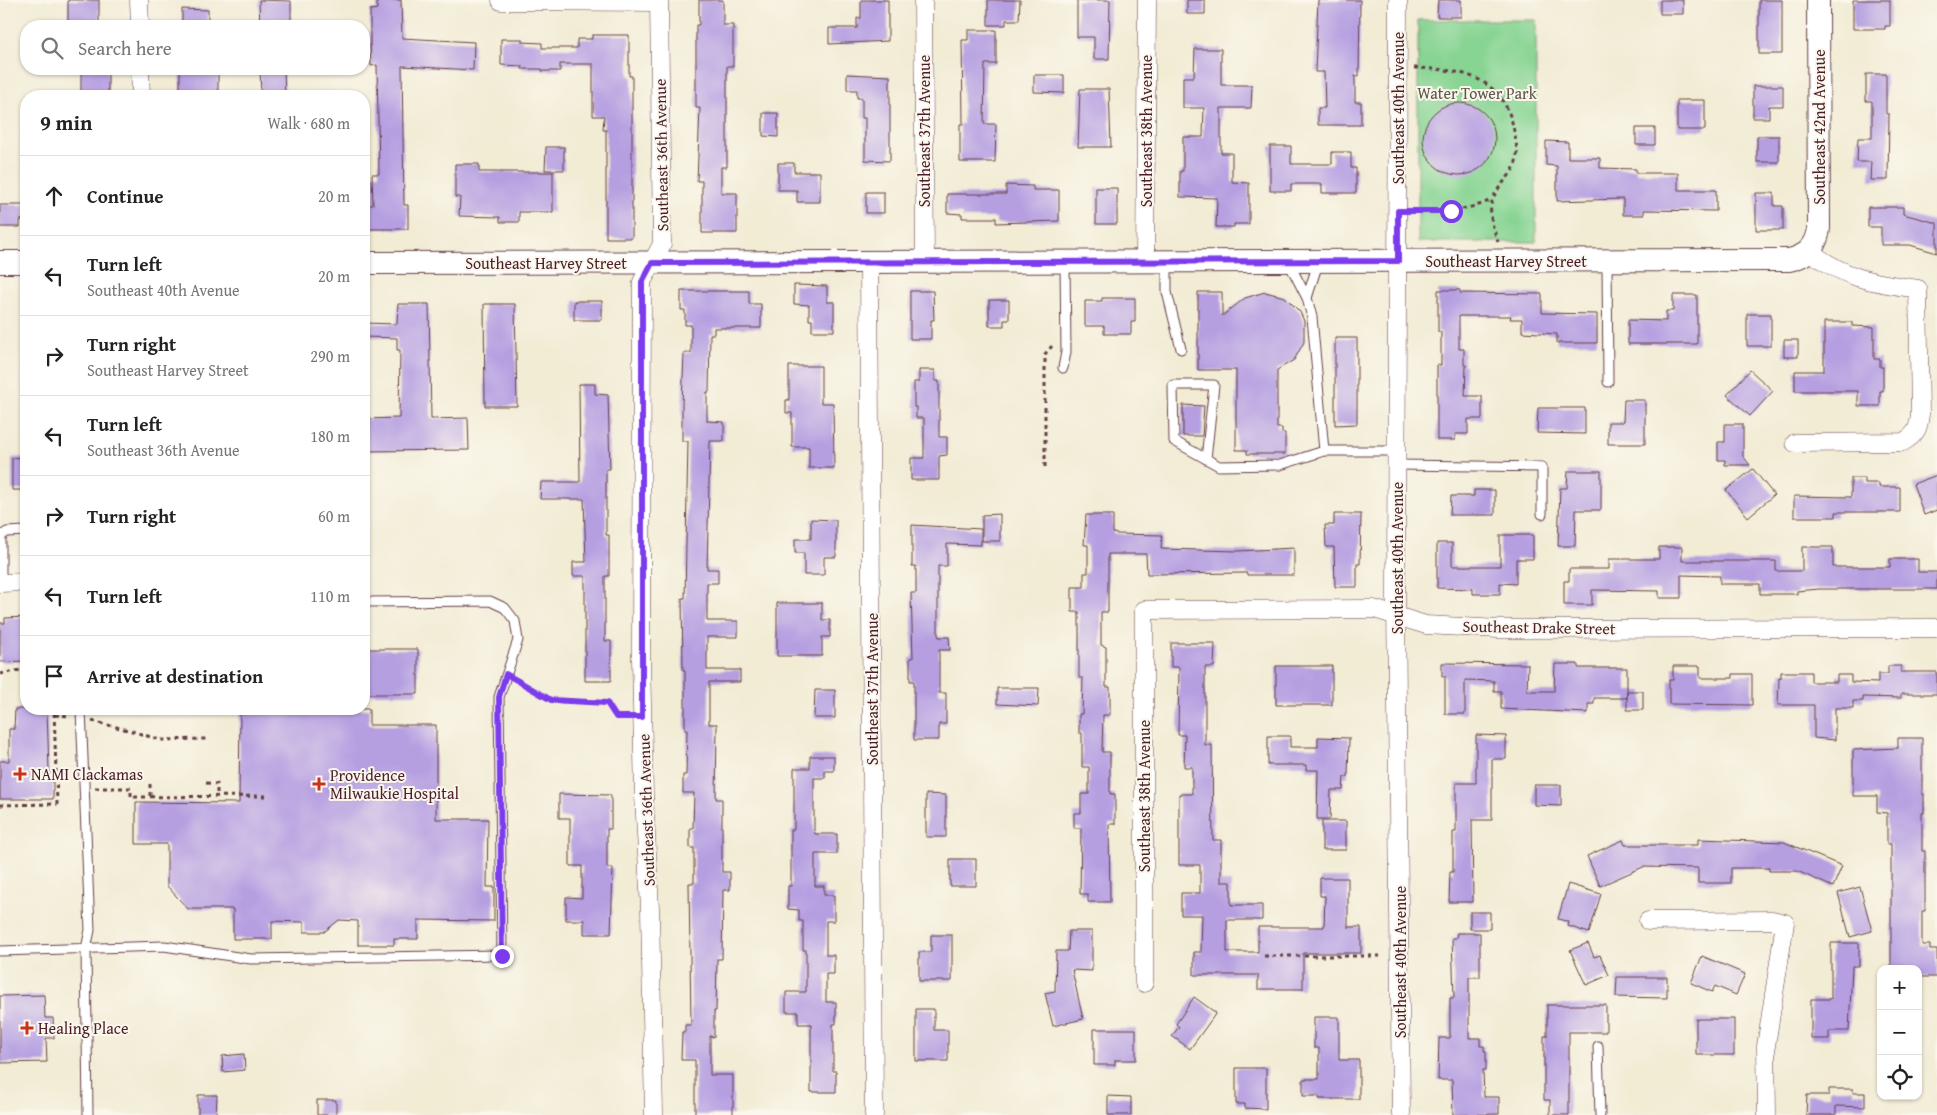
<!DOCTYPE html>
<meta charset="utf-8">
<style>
:root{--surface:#fff;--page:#f2f2f2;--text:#222;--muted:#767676;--line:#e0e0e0}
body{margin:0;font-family:"Gentium Book Plus",serif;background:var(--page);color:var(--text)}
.controls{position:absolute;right:15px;bottom:15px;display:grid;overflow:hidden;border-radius:10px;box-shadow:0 1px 4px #0004}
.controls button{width:45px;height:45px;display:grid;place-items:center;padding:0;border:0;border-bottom:1px solid var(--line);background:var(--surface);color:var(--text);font:25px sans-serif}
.stop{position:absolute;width:15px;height:15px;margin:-11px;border:4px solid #7c3aed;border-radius:50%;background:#fff}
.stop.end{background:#7c3aed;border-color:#fff;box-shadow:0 1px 5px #0008}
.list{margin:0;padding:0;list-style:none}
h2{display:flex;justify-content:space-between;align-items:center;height:65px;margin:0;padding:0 20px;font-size:21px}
h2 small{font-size:16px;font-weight:400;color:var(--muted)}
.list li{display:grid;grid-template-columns:32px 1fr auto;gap:15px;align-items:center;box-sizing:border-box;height:80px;padding:0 20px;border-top:1px solid var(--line)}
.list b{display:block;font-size:19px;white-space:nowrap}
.list p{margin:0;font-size:16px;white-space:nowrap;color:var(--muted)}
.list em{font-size:16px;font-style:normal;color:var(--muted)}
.icon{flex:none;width:28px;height:28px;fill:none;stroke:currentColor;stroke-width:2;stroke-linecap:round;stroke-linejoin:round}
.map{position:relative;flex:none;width:1937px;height:1115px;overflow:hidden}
.search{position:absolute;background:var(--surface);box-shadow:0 1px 4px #0004;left:20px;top:20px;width:350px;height:55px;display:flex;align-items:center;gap:12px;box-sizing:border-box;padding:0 18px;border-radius:20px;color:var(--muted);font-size:19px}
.panel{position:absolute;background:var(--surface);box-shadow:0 1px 4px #0004;left:20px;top:90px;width:350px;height:625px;border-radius:20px}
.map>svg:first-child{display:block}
.green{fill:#87d493;stroke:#687a5f}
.building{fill:#b59fe1}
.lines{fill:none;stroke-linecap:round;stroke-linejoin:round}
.service-casing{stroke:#633e44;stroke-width:11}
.minor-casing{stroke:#633e44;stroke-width:19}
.tertiary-casing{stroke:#633e44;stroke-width:24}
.path{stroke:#633e44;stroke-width:3;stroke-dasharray:4 4;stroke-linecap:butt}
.service{stroke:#fff;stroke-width:9}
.minor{stroke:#fff;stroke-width:18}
.tertiary{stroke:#fff;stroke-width:22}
.route{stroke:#7c3aed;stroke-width:6}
.poi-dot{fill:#c8321e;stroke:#fbf7ec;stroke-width:2}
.labels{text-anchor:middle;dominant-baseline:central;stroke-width:4;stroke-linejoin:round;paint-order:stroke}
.park-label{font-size:16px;fill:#5c554a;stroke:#fbf7ec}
.street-label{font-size:16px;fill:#4a1f2b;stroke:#fbf7ec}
.poi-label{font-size:16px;fill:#4a1f2b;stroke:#fbf7ec;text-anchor:start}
</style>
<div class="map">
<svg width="1937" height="1115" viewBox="0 0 1937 1115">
<rect width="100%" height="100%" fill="#fbf7ec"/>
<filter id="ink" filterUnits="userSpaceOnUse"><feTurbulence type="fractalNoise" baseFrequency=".02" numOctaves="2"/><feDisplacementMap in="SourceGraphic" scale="10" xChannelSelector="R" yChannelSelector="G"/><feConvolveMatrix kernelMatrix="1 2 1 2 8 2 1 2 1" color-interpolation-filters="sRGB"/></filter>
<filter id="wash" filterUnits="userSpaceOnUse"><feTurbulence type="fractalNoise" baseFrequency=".0096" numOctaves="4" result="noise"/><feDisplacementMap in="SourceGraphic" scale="20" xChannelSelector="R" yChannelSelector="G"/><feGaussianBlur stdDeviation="1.12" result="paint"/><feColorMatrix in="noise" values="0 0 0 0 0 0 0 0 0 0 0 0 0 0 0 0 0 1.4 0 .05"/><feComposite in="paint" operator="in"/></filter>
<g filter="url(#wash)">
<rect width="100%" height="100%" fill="#f2ecd5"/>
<path class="green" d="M1418 20H1536V242H1418Z"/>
<g id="blocks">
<path class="building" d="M68 0H99V26H68Z
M259 0 291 1V26H260Z
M377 0H401L402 38 474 42 473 70 402 66 404 205H408V229H364V205H373L372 174H379L377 65 371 66 370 41V10L377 9Z
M699 0H723V25H733V66H727V167H721V193H737V233H702V181H697L700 108H696V25H699Z
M861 0H888V41L829 44V28H857V18H861Z
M988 0H1020L1019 20H1006V25H988Z
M1077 0H1110L1109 59H1094V37H1077Z
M1187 0H1205V14H1187Z
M1318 0H1360L1359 76H1355V102H1361V125H1318V108H1325L1324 72H1315Z
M1438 0H1461V17H1437Z
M1660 0H1683V14H1660Z
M1759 0H1782V54H1759Z
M1853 0H1890V26H1885V29H1853Z
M182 9 208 10V26H182Z
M968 30H996V64H985L984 124H996L995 162H960V124H963L962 40H968Z
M592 35H629V76H632V238H606V130H603L604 116H593V64H560V71H542V69H522V66L501 65V39H522V42L542 43V48H577V39H592Z
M1195 49H1221V85H1252L1251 108H1221V153H1232V182L1249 183V224H1234V227H1216L1217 198 1180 197V171H1183V137H1203L1204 108H1183V77H1194Z
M81 69H108V96H81Z
M180 69H218V96H180Z
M260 69H284L285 96H261Z
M847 74 890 76V161L865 160V118H862V98H857V90H847Z
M1866 74H1886V114H1889L1888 180H1870L1871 162H1857L1858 138H1872V101H1866Z
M1034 75H1064V93L1034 92Z
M1753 86H1783V106H1769V118H1753Z
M1080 89H1109L1111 147H1078Z
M1677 100H1705V130H1677Z
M1423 139a36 36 0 1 1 72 0a36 36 0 1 1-72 0Z
M763 113H778V137L763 136Z
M1636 128H1655V145H1636Z
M1757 136H1779V162H1757Z
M1546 141 1568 142V158H1600V168L1636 169V173H1678V190H1716V211L1644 210V215H1623V199L1557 201V166L1546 165Z
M1270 146H1291V164H1332V152H1351V168H1356V193H1322V184H1291V191H1270Z
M546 147H564V170H545Z
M778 163H794V172H820V202H797V190H778Z
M455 164H479V172H553V212H519V222H500V217L459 216 460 197H455Z
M1006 185 1033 186V190H1059V221L996 223V218H962V214L947 213V194H1006Z
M1096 188H1117V224H1096Z
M866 192H884V213H866Z
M1756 193H1774V206H1783V230H1756Z
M0 205H26V220H20V227H0Z
M1868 207H1903V214L1937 223V253L1910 245H1881V227H1868Z
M794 285 827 286V302H834V331H812V320H809V305L794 304Z
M1438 290H1460V293L1542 294V313L1597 314V343H1557V334L1522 332V319H1510L1511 316H1459V349H1464V365H1466L1465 396H1482V419H1468V434H1455V440H1437V365H1441V332H1438Z
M681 291H749V304H761V328H714V334H710L709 392H707V421L724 422V441H710L707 569H718V583H707V621H738V637H707V670H740V682H709V724H717L716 799H722V872H730V890H723L722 959H717L716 1011H714V1037L710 1036V1075H733V1115H695V1060H681L682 1032H685V1025H691L689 883H694V848H690V828H693L694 793H683V775H686L687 730H685V670H683L682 598H685L688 441H682V405L684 353H691V325H685V310H681Z
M910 291H933L934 320H931V339H910Z
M1198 292H1222V316L1245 298 1265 292 1285 297 1300 312 1304 321V342L1294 360 1277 370V428H1282V433H1285V454H1247V450H1236V370H1198Z
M1673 295H1697V344H1628V320L1666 321V311H1673Z
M1102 298H1135V322H1131V334H1104V326H1085V301H1102Z
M989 300H1009V320H1004V326H989Z
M574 301H602V320H574Z
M398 304H429L431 419 468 418 469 450 364 451V419L399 418 400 350H397V338L364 337V323L397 324Z
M484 304H515L517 406H485Z
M1747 314H1771V346H1747Z
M1824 322H1852V326L1874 327V359H1880V367H1883V391H1880V406H1858V391H1795V371H1824Z
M1335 338H1357V424L1335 425Z
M1784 340H1798V357H1784Z
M789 366H821V403H833L834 468H809V447H792V413H786V400H789Z
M919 370H935V381H939V437H947V455L939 456V480H911V458H924V418H916V407H914V382H919Z
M1750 370 1773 391 1750 416 1727 395Z
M579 384H595V394L608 395 610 469H606V535H609V576H605V641H611V681H585V576H573V562H586L584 499H540L541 482H580Z
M1624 400H1645V444H1608V422H1623Z
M1183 405 1204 406 1202 436H1183Z
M1538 408H1585V434L1537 433Z
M1725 424H1743V456L1750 465H1725V460H1718V442H1725Z
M26 457V490H12V458Z
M1753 469 1774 495 1748 517 1726 490Z
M1568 471H1601V510H1576L1575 546H1558L1560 488H1567Z
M1937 475V510L1924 515 1913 484Z
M1851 478H1865V483H1879V487H1900V512H1836V517H1794V496L1851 497Z
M1474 490H1495V515H1450L1451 496H1474Z
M1000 514V541H982V515Z
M1334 514H1361L1360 564H1357V587H1335L1334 547H1326L1325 525H1334Z
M1086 515H1113V533L1117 534 1162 535 1161 549 1238 551 1294 548V575H1247V573L1147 574 1146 554H1108V612H1101V645L1106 647V687H1110V715H1103L1102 752H1110V794H1115V824H1109L1110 902H1088V894H1080L1081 828H1074V813H1081V794H1089V767H1082V733H1079V714H1082L1083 678H1079V612H1072V587H1084V573H1088V545H1084Z
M811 519 836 520V557H824V575H804V553H795V539H811Z
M912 525 981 529V545L947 544V566H938V635L939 637H949L950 650H939V693H946V724H939V740H914V681H910V658H913L911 593H916V566H912Z
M1500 535H1533V559H1516V584L1500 583V594H1473V589L1437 588V543H1452V566H1500Z
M1659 547H1682V561H1776V571H1802V547H1833V567H1890V559H1918V572H1937V589H1819L1797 591V594H1760V584H1720V576L1681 575V598H1659V591L1592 590V605H1564V581H1569V569H1609V559H1659Z
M777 603H822V620H830V637H822V656H777Z
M26 617V661L0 662V623H5V618Z
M1171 643H1215L1214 667H1205V745H1212L1213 840H1221V882H1231V905H1262V920H1227V952H1258V927H1324L1325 896H1320V878H1348V927H1361V953H1303V989H1258V975H1194V952H1201L1202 915H1181V893H1200V865H1179V794H1192V767H1184L1185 735H1178L1179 667H1171Z
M364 649H418V694H364Z
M1442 663 1528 664 1527 691H1554L1555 664H1578V668H1627V698H1594V704H1588V713L1501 709V691H1494V681L1465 680V714H1445V676H1442Z
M1276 666H1332V705H1276Z
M1673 666H1700V678H1733V674H1752V705L1669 704V680H1673Z
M1888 666H1901V672H1937V694H1901V698L1863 697V701H1853V708H1835V740L1814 738V705H1778L1779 678H1781V672H1811V682H1837V675H1851V682L1878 683V674H1888Z
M997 688H1039L1038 706 997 704Z
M815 690H835V718H814Z
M1627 691H1643V710H1627Z
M15 709H47L49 771H53V799H0V761H9V729H14Z
M240 709H369V725H436V819H488L487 887H494V921L418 920V939H394V945H358V921L339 920 324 932H304V922L272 921V939H233V909H188L167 886V844H136V802L239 803Z
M1476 735 1506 736V759H1492V820H1472L1473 902H1449L1450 872H1453V832H1456V783H1476Z
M1268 736H1290V747H1318V737L1349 738 1348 777H1344L1343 790H1331L1330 819H1317L1318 770H1306V765H1268Z
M1898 738H1922V794H1924V813H1922V851H1925V911H1922V945H1930V950H1937V977H1918V969H1891V844H1887V813L1877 812V796H1853V750L1898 748Z
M810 756H834V771H825V778H814V830L815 834H837V854H815V886H824V895H834V921H826V955H834V974H826V1002H836V1024H833V1071H836V1092H811V1024H798V1012H786V992H806V950H803V921H799V910L788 909V886H791V830H794V768H810Z
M1534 785H1561V806L1534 805Z
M559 794 611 795V829H607V868H613L611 934H584V920H566V897L582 898V866H570V818H559Z
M926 794 946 795V837H926Z
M1322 821H1346V850H1322Z
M1698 839 1784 842 1842 866 1833 887 1797 871H1769V868H1731V883H1698V868L1643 867 1600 886 1587 856 1623 840 1625 845H1698Z
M950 859H976V886H950Z
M1568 884 1601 894 1589 933 1568 926 1569 922 1558 919Z
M1860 887 1872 931 1850 937 1838 893Z
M1470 912H1490V929H1470Z
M1069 931H1092V971L1072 970 1083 1019 1053 1026 1045 993 1055 991 1056 951H1068Z
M1457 933H1480V977H1469V1038H1480V1046H1484V1051H1486V1070H1483L1484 1097H1499V1114L1453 1115 1452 1080H1438L1439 1038H1450V998H1454L1452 938H1456Z
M931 935H952V981H919V952H931Z
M1588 943 1594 957 1600 955 1609 975 1586 985 1570 950Z
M1831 943H1859V966H1852L1849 1031H1829V1039H1811V999H1831Z
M1702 956 1745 974 1736 995 1715 986 1712 992 1691 983Z
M1617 977H1667V998L1616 997Z
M44 995 45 1018H53L54 1038H46L47 1062 0 1063V996Z
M1194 997 1216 1013 1190 1049 1172 1036 1179 1027 1176 1024Z
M1547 1005H1606V1032H1569V1115H1550V1100H1544V1036H1547Z
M916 1009H934V1030H948V1061H916Z
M1314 1017H1339V1060H1359V1099H1319V1096H1303V1079H1319V1048H1314Z
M1696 1019H1734V1055H1696Z
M1094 1029H1136V1060H1115V1065H1094Z
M244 1054 245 1070 223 1072 222 1056Z
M1236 1068H1266V1109L1245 1108V1104H1236Z
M1829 1089H1853V1093H1865V1107L1836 1106V1115H1806L1807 1095H1829Z
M198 1095H217L216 1115H198Z
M1108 1096 1131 1097V1115H1108Z
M317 1100H336V1115H317Z"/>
</g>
</g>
<g filter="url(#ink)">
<use href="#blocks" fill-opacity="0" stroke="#633e44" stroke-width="1"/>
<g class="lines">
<defs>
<path id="service" d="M1607 261 1608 382
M1167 263V292L1181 349
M1289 263 1307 298 1318 263
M1307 298 1312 317 1324 451H1397
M1063 368 1066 352 1065 263
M1206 459 1214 385H1173L1174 441 1219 466 1280 465 1324 451
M1397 465 1542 467V514
M1 583V536L7 532 26 531
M81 709 90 930 86 949 88 1115
M0 951 164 946 251 959 502 955 499 697 518 640 515 621 505 608 490 601 364 602
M1598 1046 1600 1115"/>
<path id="minor" d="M139 0 140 26
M923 0 925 263
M1398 0 1396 597 1401 1115
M501 1 659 2
M140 69 141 96
M869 263 874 1115
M1145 263 1147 0
M1795 443 1903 442C1916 435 1919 428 1920 414L1918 289C1872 282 1848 280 1809 251
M0 583 26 582
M1648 921 1772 920 1785 923 1766 1046 1767 1115
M1144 983V610L1374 609 1426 625 1499 629 1937 628
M654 1115 650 909 644 796 641 659 642 282 662 244 659 0"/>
<path id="tertiary" d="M0 262H26
M364 263 1789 260C1807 256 1817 246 1819 228L1818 0"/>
</defs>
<use href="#service" class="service-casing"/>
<use href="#minor" class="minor-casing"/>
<use href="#tertiary" class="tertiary-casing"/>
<path class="path" d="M1414 68C1461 69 1504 76 1514 131 1516 142 1519 155 1515 165 1513 172 1506 179 1502 184 1485 204 1490 219 1498 242
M1414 211C1441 211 1466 212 1491 200
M1045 467V354L1052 346
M0 674 26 669
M517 680 551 700 607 703 616 717H627
M55 715 69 716
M92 721 132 731 160 740 206 739
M206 783 217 784V796
M150 784V797
M95 788H131V797L269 796
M0 805 57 804 54 709
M1264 956H1384"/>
<use href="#service" class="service"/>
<use href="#minor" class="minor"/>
<use href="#tertiary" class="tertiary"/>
</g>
</g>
<g class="lines" filter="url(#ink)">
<path class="route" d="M502 956 499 697 506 674 551 700 607 703 616 717H642V282L652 263 1398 261V211H1451"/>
</g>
<g class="poi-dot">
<path d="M17.5 766.5h5v5h5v5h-5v5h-5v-5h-5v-5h5z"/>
<path d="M316.5 776.5h5v5h5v5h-5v5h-5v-5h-5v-5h5z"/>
<path d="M24.5 1020.5h5v5h5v5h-5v5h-5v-5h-5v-5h5z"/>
</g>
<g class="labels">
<g class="park-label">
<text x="1477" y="93">Water Tower Park</text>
</g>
<g class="street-label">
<text transform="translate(1398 108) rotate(-90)">Southeast 40th Avenue</text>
<text transform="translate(1819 127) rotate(-90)">Southeast 42nd Avenue</text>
<text transform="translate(924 131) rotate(-90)">Southeast 37th Avenue</text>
<text transform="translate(1146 131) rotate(-90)">Southeast 38th Avenue</text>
<text transform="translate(661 155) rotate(-91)">Southeast 36th Avenue</text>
<text x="1506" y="261">Southeast Harvey Street</text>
<text x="546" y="263">Southeast Harvey Street</text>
<text transform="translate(1397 558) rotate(-90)">Southeast 40th Avenue</text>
<text transform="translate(1539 627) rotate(1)">Southeast Drake Street</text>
<text transform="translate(872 689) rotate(-90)">Southeast 37th Avenue</text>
<text transform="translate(1144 796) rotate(-90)">Southeast 38th Avenue</text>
<text transform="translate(646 810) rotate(-92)">Southeast 36th Avenue</text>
<text transform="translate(1400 962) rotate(-90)">Southeast 40th Avenue</text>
</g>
<g class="poi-label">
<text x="31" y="774">NAMI Clackamas</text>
<text x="330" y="775">Providence<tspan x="330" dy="18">Milwaukie Hospital</tspan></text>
<text x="38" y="1028">Healing Place</text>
</g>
</g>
</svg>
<div class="controls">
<button>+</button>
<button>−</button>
<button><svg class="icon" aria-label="locate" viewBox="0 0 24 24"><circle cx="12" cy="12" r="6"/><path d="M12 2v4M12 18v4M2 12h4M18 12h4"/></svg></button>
</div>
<div class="stop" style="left:1451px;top:211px"></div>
<div class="stop end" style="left:502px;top:956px"></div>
<div class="search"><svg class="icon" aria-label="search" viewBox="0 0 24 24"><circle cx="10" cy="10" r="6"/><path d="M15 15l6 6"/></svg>Search here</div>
<section class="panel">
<h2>9 min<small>Walk · 680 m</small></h2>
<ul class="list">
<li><svg class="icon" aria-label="ahead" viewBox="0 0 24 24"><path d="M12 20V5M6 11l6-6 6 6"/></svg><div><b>Continue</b></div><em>20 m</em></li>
<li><svg class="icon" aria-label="left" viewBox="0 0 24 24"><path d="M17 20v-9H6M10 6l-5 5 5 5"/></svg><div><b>Turn left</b><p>Southeast 40th Avenue</p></div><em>20 m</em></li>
<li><svg class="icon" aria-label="right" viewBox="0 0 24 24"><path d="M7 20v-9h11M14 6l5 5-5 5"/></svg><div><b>Turn right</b><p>Southeast Harvey Street</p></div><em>290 m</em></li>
<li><svg class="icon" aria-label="left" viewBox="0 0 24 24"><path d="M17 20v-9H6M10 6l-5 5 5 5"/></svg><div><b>Turn left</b><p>Southeast 36th Avenue</p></div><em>180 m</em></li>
<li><svg class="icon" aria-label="right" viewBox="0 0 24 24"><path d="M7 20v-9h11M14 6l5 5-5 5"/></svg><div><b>Turn right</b></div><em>60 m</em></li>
<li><svg class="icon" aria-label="left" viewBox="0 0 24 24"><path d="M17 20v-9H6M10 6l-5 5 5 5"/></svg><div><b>Turn left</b></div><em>110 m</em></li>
<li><svg class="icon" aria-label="arrive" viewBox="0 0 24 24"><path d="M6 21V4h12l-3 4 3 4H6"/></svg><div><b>Arrive at destination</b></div></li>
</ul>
</section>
</div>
